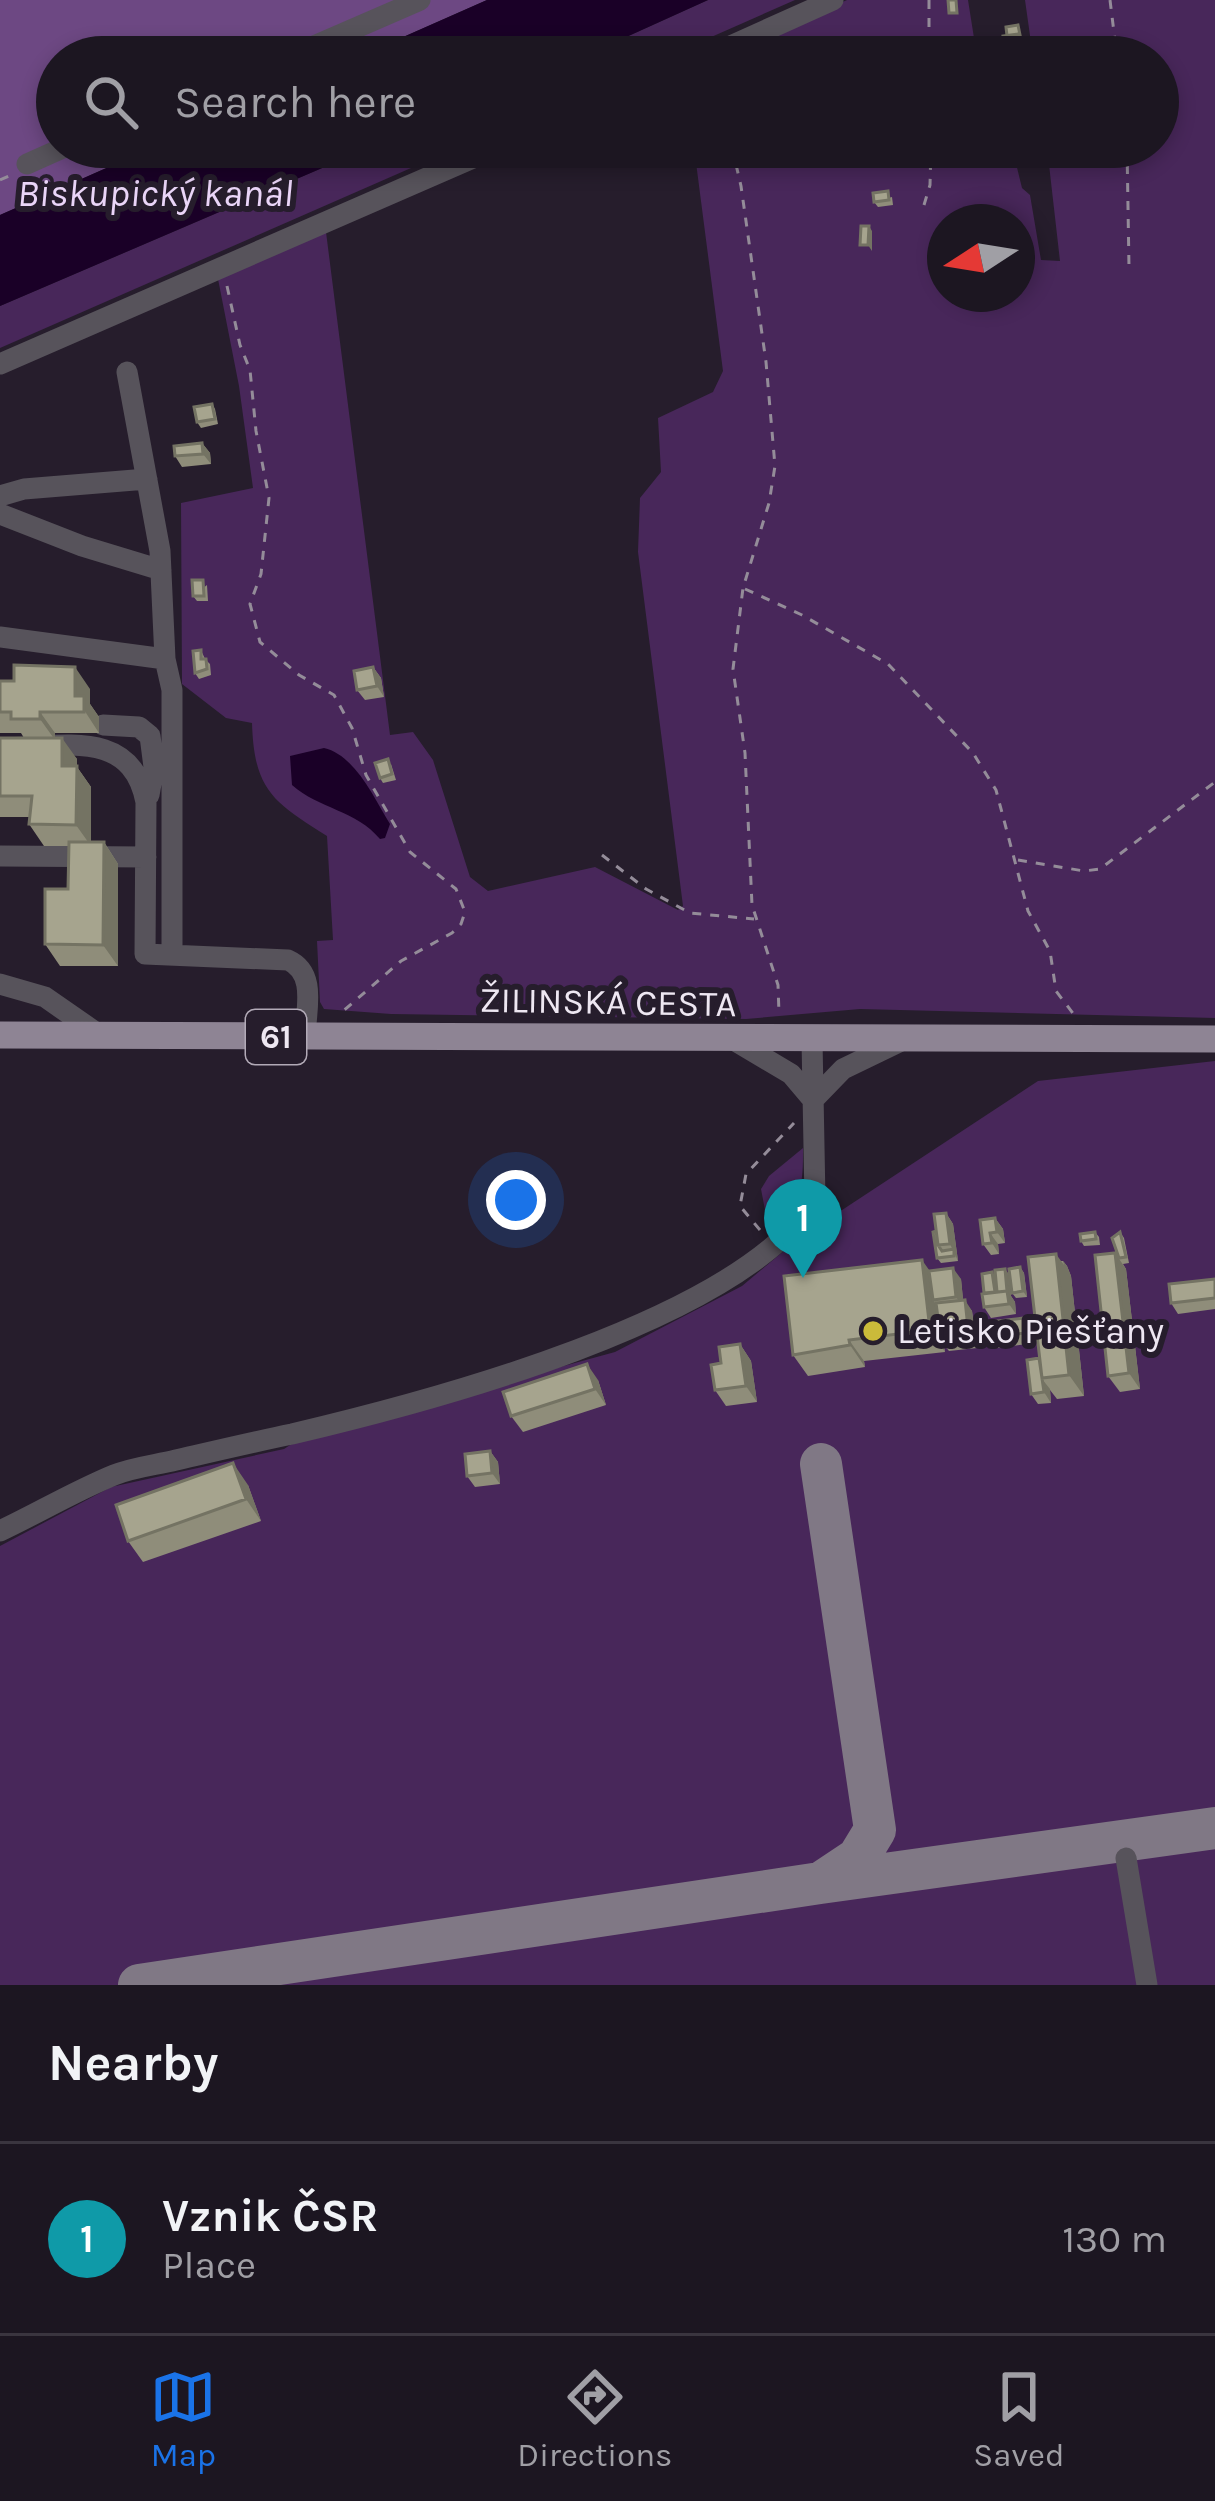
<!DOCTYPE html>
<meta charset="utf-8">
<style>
:root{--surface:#1c1621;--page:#251f2a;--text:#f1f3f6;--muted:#a09fa5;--line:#3a353f;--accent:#1a73e8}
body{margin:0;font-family:Karla,sans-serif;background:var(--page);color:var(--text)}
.compass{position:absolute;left:927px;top:204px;width:108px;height:108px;border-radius:50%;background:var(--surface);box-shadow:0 6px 18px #0003;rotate:258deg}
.you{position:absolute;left:516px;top:1200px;width:42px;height:42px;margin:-30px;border:9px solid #fff;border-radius:50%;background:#1a73e8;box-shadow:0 0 0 18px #1a73e833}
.badge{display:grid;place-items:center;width:78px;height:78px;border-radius:50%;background:var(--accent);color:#fff;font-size:39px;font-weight:700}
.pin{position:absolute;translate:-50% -99px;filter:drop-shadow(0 3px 6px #0008)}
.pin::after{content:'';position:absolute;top:63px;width:42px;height:36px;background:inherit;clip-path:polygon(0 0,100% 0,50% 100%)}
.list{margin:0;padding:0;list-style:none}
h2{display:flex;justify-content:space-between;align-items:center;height:156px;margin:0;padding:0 48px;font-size:51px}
h2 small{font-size:39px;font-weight:400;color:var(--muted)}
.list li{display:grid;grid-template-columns:78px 1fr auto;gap:36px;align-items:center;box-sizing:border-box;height:192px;padding:0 48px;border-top:3px solid var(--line)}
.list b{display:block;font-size:45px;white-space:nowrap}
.list p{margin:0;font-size:39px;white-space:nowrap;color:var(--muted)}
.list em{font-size:39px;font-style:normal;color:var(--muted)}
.icon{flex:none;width:66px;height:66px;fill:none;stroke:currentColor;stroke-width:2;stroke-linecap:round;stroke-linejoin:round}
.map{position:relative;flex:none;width:1215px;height:1985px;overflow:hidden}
.search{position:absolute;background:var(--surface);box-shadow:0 6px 18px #0003;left:36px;right:36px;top:36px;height:132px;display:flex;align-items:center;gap:30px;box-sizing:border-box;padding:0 42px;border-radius:66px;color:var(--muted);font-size:45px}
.sheet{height:348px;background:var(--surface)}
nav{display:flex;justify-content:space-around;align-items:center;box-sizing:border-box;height:168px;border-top:3px solid var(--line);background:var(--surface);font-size:33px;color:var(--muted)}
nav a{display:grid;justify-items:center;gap:6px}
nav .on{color:var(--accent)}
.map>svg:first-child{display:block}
.green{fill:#48275a;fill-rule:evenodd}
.forest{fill:#6d4883}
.water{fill:#1a0027}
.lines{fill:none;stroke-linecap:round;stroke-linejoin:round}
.taxiway{stroke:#807885;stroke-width:42}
.path{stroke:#948c99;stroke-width:3;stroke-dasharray:9 9;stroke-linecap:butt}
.minor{stroke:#57535b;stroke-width:21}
.major{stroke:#8e8494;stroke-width:27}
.wall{fill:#8f8d7a}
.shaded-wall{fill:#747363}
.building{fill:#a6a48e;stroke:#747363;stroke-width:3}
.poi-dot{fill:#caba3a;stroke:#261d2c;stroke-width:4.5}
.labels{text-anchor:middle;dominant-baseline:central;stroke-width:12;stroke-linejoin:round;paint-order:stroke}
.shield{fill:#261d2c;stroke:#b2aab7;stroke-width:3}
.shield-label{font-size:33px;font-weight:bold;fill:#eee7f2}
.street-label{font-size:36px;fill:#eee7f2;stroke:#261d2c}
.poi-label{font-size:36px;fill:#eee7f2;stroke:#261d2c;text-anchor:start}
.water-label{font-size:39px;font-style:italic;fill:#ead5f8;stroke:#261d2c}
</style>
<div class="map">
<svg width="1215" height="1985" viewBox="0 0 1215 1985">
<rect width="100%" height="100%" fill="#261d2c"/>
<path class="green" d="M708 0H795L666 57H582Z
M847 0H968L977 57H720Z
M1025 0H1215V1018L860 1009 746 1019 391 1014 324 1009 320 1002 317 941 333 940 327 836C273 802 254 790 252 723L226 718 182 684 181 503 253 488 239 386 218 279 326 232 390 735 413 732 433 760 470 877 488 891 595 867 678 910 683 906 638 552 640 498 661 472 658 418 713 392 723 371 694 147H1012L1022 188 1030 195 1041 260 1060 261 1047 147H1158V57H1033ZM945 222H1017V294H945Z
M371 147H459L0 348V306Z
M1215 1061V1985H0V1546L111 1487 284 1449 301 1438 615 1352 742 1286 798 1239 1038 1081Z
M803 1148C803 1176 804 1218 765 1210L761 1189 769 1176Z"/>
<path class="forest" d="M0 0H487L358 57H57V147H154L0 215Z"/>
<path class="water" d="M487 0H708L582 57H358Z
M154 147H371L0 306V215Z
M324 748C355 755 374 798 390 824L385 838 380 839C356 810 319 809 292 785L290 756Z"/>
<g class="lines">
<path class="taxiway" d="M821 1464 875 1830 858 1858 825 1880
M139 1985 820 1883 1215 1828"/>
<path class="path" d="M929 0V57
M1110 0 1117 57
M675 57 689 51
M732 147 741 186 766 362 775 466 769 503 743 588 733 669 745 753 752 905 778 985 779 1013
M1127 147 1129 267
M0 180 11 175
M924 205 930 185 931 147
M227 286 240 345 250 370 256 431 269 498 261 574 250 604 260 642 299 675 334 695 352 728 366 775 410 852 456 889 465 912 461 924 452 933 401 961 342 1012
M745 589 802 615 888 664 973 753 996 790 1028 911 1050 951 1056 991 1075 1016
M602 855 646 889 690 913 754 919
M1018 860 1084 871 1100 869 1215 782
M760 1230 740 1206 746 1174 794 1123"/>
<path class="minor" d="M289 57 420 0
M706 57 833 0
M27 164 65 147
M0 364 498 147
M127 372 160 551 165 659 172 690V955
M0 496 24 489 147 479
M0 514 82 546 161 570
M0 637 165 659
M103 725 139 727 150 736 154 767 149 795
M0 748C60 748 131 726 146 802L145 954 288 960C317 973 306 1009 305 1037
M0 856 146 857
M0 984 45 997 101 1036
M732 1039 791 1074 813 1100 843 1069 903 1040
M0 1531C38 1513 75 1491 114 1475 134 1467 156 1465 176 1460 215 1451 253 1442 292 1434 428 1402 739 1321 815 1200L812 1040
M1126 1858 1147 1985"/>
<path class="major" d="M0 1035 1215 1039"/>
</g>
<path class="wall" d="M892 197 893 205 878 207 874 202Z
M212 404 215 409 218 424 201 428 197 422Z
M202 443 210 453 211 464 182 467 175 456Z
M207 585 208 601H197L193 596Z
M201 650 205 659 210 664 211 675 199 679 195 673Z
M373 667 381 678 384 697 365 700 357 690Z
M0 681 90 689V704L99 717V733H55V738L77 759V767L91 787V842H104L118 864V966H60L45 944 68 889 69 846H44L29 824 30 817H0V738H24L21 733H0Z
M391 764 396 780 383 783 380 778Z
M946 1213 953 1224 958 1261 941 1263 937 1258 936 1231Z
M995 1218 1003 1229 1005 1243 998 1244 999 1254 991 1255 983 1244Z
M1095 1232 1099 1237 1100 1245 1084 1246 1081 1241Z
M1120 1232 1124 1238 1129 1263 1123 1264 1126 1269 1140 1389 1120 1392 1108 1376 1115 1253 1119 1258Z
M1060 1261H1063L1067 1266 1071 1276 1084 1396 1057 1399 1050 1390 1051 1403 1038 1404 1031 1394Z
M1020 1267 1024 1273 1027 1297 1016 1298 1012 1293Z
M930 1271 961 1279 963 1300 972 1311 977 1348 949 1351 944 1345 945 1352 864 1361 865 1367 808 1376 793 1355Z
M1009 1274 1011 1296 1015 1302 1016 1314 991 1318 984 1307V1293L996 1277Z
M1215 1279V1309L1178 1314 1171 1303Z
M1032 1329 1034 1343 998 1348 990 1337Z
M740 1344 751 1361 757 1402 726 1406 715 1390 721 1363Z
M598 1380 606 1405 523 1432 511 1416Z
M490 1451 498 1462 500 1484 475 1487 467 1476Z
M248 1485 261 1521 143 1562 128 1541Z"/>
<path class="shaded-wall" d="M1018 34 1025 45 1027 57H1022Z
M869 226 872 231V251L868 245Z
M202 443 210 453 211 464 203 454Z
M75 667 90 689V704L99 717V733L75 696Z
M373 667 381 678 384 697 377 686Z
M40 712 55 733V740L40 719Z
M62 738 77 759V767L91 787V846L76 825 62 766Z
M104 842 118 864V966L103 945Z
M946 1213 953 1224 958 1261 950 1244Z
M995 1218 1003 1229 1005 1243 997 1232Z
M990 1233 998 1244 999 1254 992 1243Z
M1115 1253 1126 1269 1140 1389 1129 1373Z
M1056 1254 1064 1265 1063 1261 1067 1266 1071 1276 1084 1396 1069 1375Z
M922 1260 937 1281 933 1300 940 1311 941 1341 945 1352 930 1330Z
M1020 1267 1024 1273 1027 1297 1023 1291Z
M953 1268 961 1279 964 1308 956 1297Z
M1005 1269 1009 1274 1011 1296 1015 1302 1016 1314 1009 1304Z
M965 1300 972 1311 977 1348 969 1337Z
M1024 1318 1032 1329 1034 1343 1026 1333Z
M849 1340 864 1361 865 1367 850 1345Z
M740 1344 751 1361 757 1402 746 1386Z
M587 1364 598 1380 606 1405 595 1389Z
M1042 1379 1050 1389 1051 1403 1044 1392Z
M490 1451 498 1462 500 1484 492 1473Z
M233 1463 248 1485 261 1521 246 1499Z"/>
<path class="building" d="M948 0H956L957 13H949Z
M1018 25 1020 35 1007 36 1006 27Z
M1018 34 1022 57H1006L1003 36Z
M888 191 889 200 874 202 873 193Z
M861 226H869L868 245H860Z
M212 404 215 419 197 422 194 407Z
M202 443 203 454 175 456 174 446Z
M192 580H203L204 596H193Z
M201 650V659H206L207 669 195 673 193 651Z
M14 665 75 667V696H84V712H40V719H11V712H0V681H14Z
M373 667 377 686 357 690 354 671Z
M0 738H62V766H77L76 825 29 824 32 796H0Z
M388 759 392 774 380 778 375 763Z
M69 842H104L103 945 45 944V889H68Z
M946 1213 950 1244 938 1245 934 1214Z
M995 1218 997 1232 990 1233 992 1243 983 1244 980 1220Z
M936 1231 938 1245 942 1251 954 1249V1256L937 1258 933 1232Z
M1095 1232 1096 1239 1081 1241 1080 1234Z
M1120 1232 1126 1257 1119 1258 1112 1238Z
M1115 1253 1129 1373 1108 1376 1095 1255Z
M1056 1254 1069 1375 1042 1378 1028 1257Z
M922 1260 930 1330 849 1340 850 1345 793 1355 784 1276Z
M1020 1267 1023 1291 1012 1293 1009 1269Z
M953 1268 956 1297 933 1300 929 1271Z
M1005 1269 1007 1291 997 1292 995 1270Z
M992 1272 995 1292 984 1293 982 1274Z
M1215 1279V1298L1171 1303 1169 1284Z
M1007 1291 1009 1304 984 1307 982 1294Z
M965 1300 969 1337 941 1341 936 1303Z
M1024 1318 1026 1333 990 1337 988 1322Z
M740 1344 746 1386 715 1390 711 1365 721 1363 719 1347Z
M1039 1358 1044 1392 1031 1394 1027 1360Z
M587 1364 595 1389 511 1416 503 1392Z
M490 1451 492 1473 467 1476 465 1454Z
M233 1463 246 1499 128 1541 116 1505Z"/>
<circle class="poi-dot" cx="873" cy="1331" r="12"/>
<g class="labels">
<rect class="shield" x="246" y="1010" width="60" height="54" rx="9"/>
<g class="shield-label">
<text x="276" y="1037">61</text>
</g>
<g class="street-label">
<text transform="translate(608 1002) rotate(1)">ŽILINSKÁ CESTA</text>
</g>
<g class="poi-label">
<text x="897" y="1331">Letisko Piešťany</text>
</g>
<g class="water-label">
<text x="155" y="193">Biskupický kanál</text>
</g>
</g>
</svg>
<svg class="compass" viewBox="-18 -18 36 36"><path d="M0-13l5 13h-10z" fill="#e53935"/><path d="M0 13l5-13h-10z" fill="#a09fa5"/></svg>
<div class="you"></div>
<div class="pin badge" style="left:803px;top:1278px;background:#0f9aa8">1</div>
<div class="search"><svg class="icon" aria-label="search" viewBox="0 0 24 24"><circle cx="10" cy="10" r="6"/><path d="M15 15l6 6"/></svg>Search here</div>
</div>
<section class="sheet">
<h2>Nearby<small></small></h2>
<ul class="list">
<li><span class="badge" style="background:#0f9aa8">1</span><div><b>Vznik ČSR</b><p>Place</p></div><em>130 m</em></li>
</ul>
</section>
<nav>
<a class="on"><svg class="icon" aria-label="map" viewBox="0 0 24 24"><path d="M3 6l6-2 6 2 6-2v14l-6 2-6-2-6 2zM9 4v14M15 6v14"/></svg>Map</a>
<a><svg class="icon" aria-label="directions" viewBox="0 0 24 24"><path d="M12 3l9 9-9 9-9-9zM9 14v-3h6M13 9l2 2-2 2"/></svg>Directions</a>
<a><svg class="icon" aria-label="saved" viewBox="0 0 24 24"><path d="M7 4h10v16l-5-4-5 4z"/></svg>Saved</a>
</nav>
